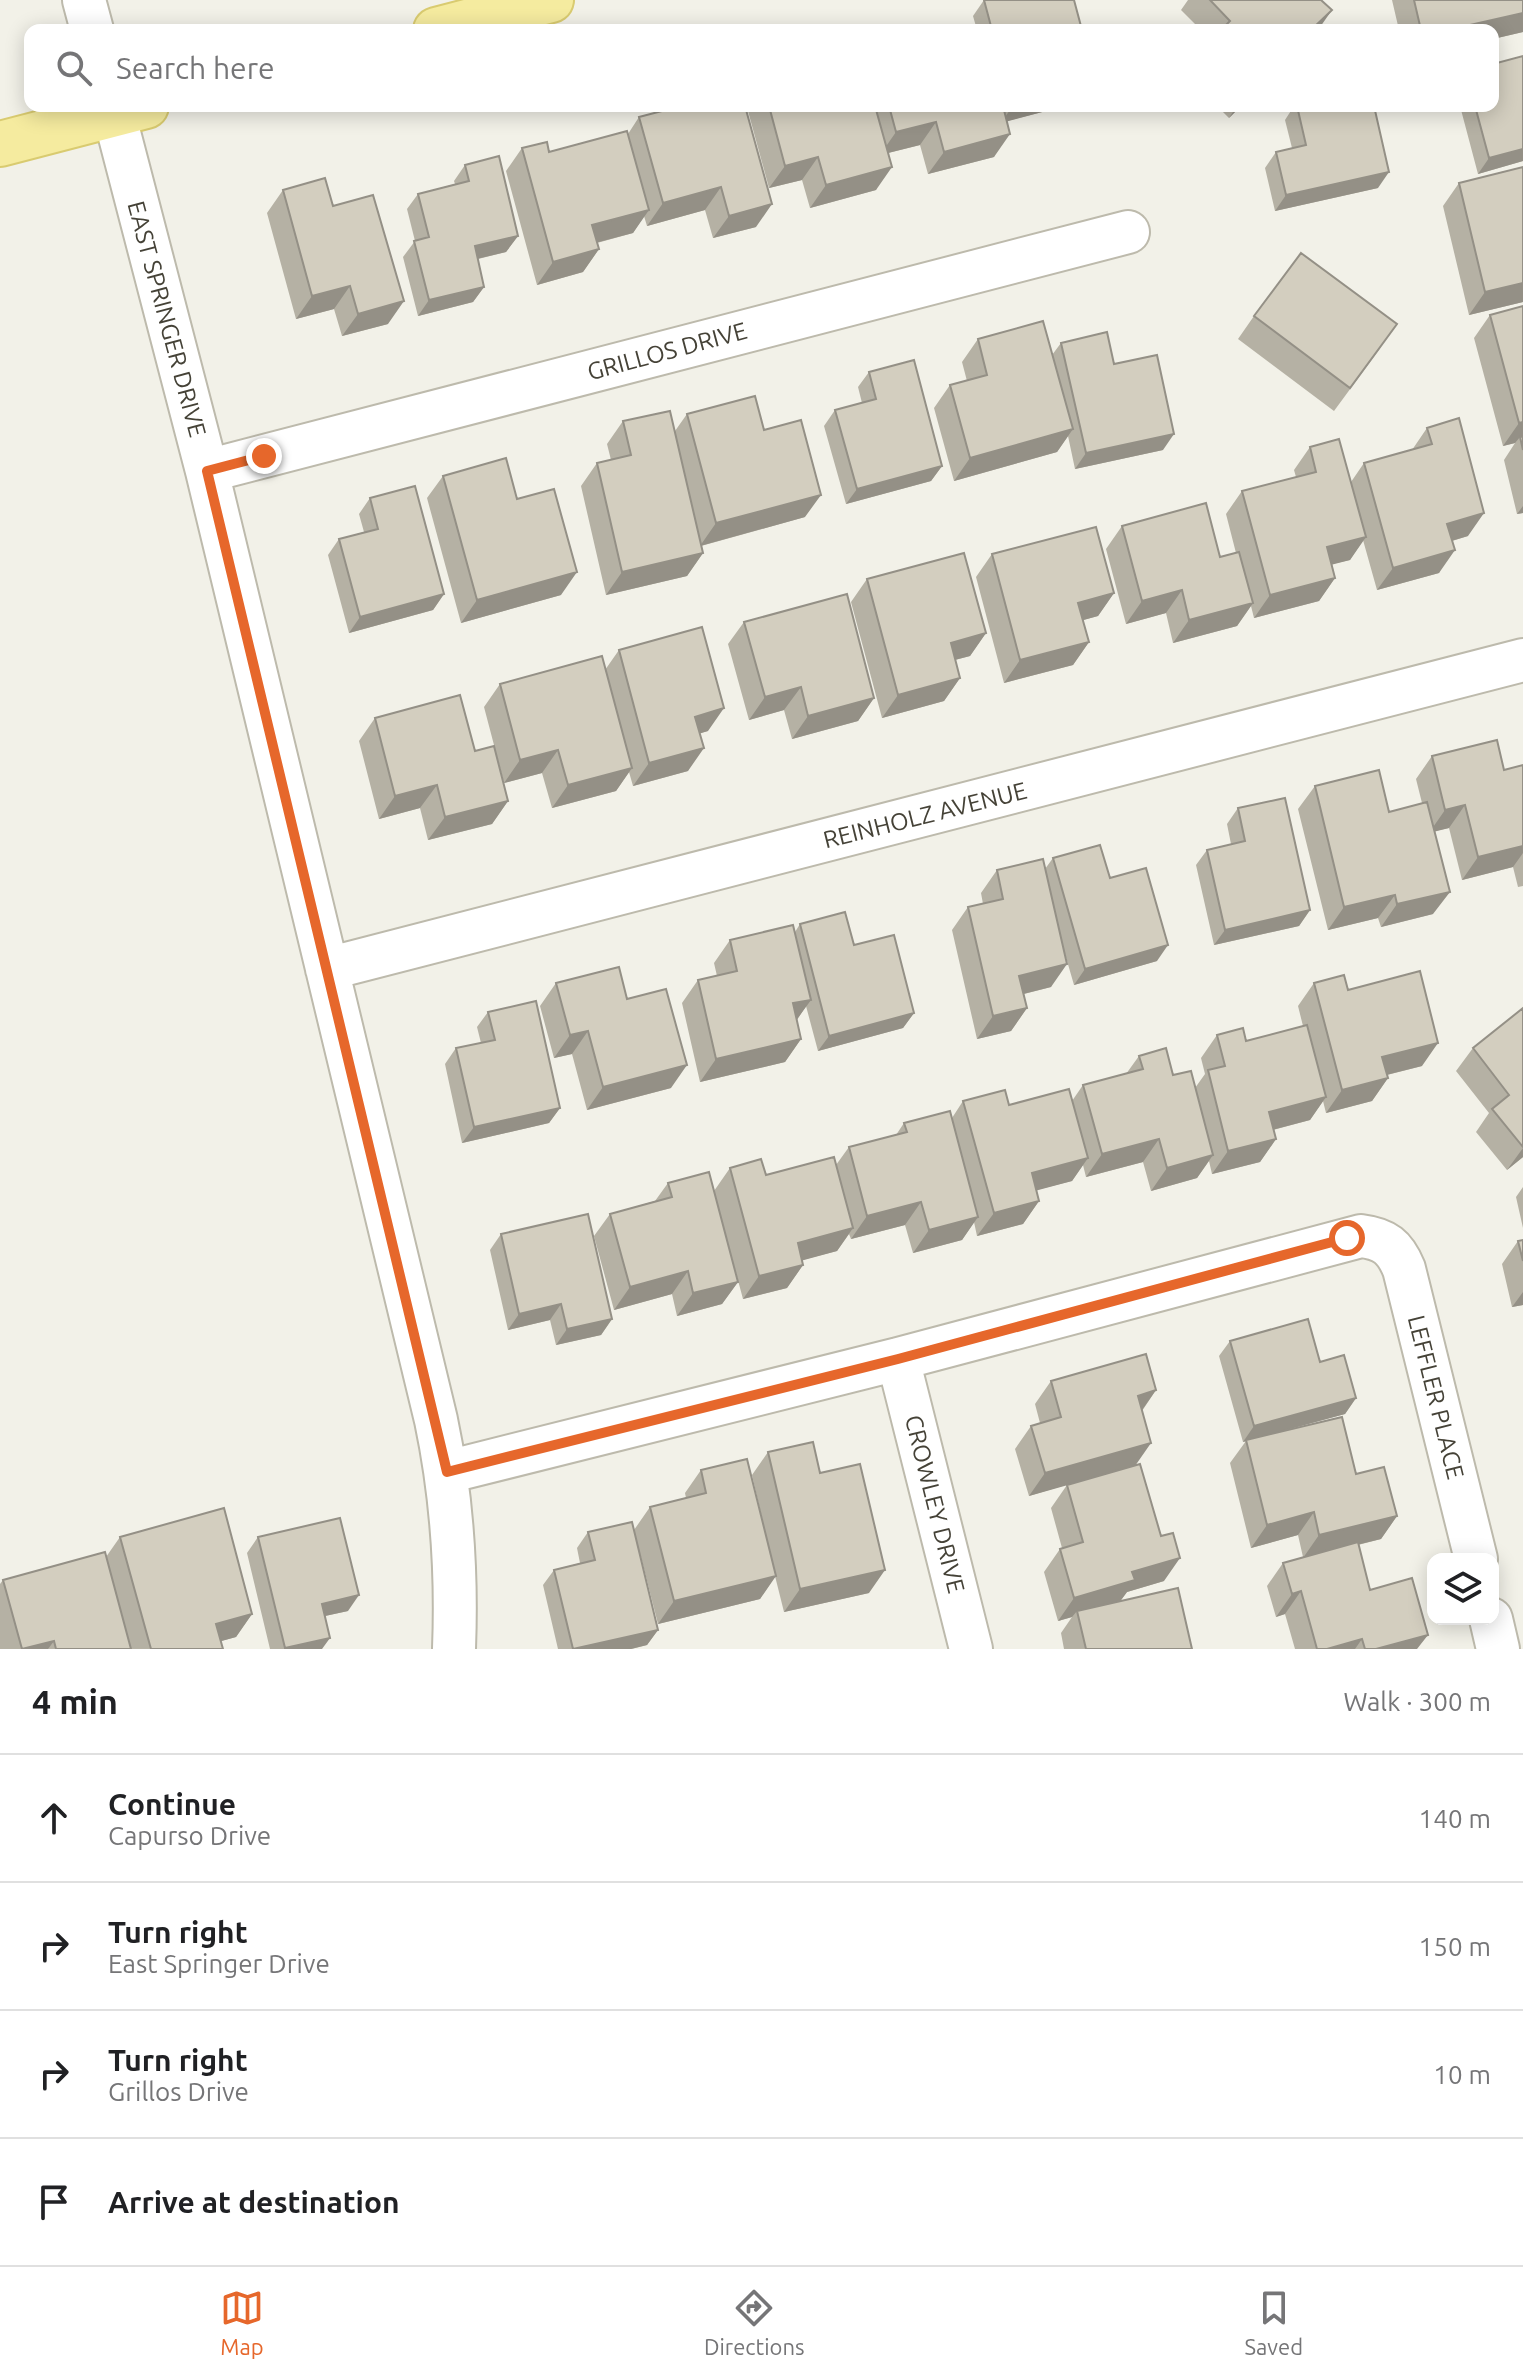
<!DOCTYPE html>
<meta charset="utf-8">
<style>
:root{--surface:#fff;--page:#f2f2f2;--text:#202124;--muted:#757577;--line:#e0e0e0;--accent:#e6672b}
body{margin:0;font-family:Ubuntu,sans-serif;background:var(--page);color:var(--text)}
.controls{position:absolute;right:24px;bottom:24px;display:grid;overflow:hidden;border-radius:16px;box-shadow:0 4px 20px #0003}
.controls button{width:72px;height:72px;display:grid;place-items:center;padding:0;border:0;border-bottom:2px solid var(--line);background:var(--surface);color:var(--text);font:40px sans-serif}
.stop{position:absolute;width:24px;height:24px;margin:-18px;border:6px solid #e6672b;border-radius:50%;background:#fff}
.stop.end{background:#e6672b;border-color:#fff;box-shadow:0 2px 8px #0008}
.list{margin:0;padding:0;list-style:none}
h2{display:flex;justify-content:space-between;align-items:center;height:104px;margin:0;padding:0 32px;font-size:34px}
h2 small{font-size:26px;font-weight:400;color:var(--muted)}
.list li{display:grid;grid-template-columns:52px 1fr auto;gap:24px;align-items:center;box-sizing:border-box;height:128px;padding:0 32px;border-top:2px solid var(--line)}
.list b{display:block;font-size:30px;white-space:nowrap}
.list p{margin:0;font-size:26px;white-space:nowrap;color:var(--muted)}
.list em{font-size:26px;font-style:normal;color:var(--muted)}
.icon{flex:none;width:44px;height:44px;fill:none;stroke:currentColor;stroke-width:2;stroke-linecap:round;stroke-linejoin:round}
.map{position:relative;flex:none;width:1523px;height:1649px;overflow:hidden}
.search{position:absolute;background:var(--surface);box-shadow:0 4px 20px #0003;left:24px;right:24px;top:24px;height:88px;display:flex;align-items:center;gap:20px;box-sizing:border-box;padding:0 28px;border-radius:16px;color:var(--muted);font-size:30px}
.sheet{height:616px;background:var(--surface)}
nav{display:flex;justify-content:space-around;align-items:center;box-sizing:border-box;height:112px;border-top:2px solid var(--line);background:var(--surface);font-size:22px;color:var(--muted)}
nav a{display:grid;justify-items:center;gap:4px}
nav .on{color:var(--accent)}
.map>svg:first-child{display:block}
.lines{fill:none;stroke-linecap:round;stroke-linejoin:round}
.minor-casing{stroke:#bdbaac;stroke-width:46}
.primary-casing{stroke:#d9cb70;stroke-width:48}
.minor{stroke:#fff;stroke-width:42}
.primary{stroke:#f5eb9f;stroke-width:44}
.wall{fill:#b5b1a4}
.shaded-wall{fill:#949086}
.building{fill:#d3cebf;stroke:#949086;stroke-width:2}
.route{stroke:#e6672b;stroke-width:10}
.labels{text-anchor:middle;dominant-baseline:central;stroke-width:8;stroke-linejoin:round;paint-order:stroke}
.street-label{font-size:24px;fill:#454237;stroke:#fff}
</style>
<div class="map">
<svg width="1523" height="1649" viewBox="0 0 1523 1649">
<rect width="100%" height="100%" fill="#f2f1e8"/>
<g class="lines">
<defs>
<path id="minor" d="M84 0 92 30
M112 106 207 471 436 1420C452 1496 457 1571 454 1649
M207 471 1128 232
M327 969 1523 660
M898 1359 971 1649
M447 1472 898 1359 1361 1236C1385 1239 1395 1247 1404 1269L1476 1559
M1491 1619 1498 1649"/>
<path id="primary" d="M436 30 551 0
M0 144 146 106"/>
</defs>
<use href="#minor" class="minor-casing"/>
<use href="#primary" class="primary-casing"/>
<use href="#minor" class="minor"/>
<use href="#primary" class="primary"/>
</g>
<path class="wall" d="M984 0 1082 30H977L973 16Z
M1188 0H1321L1318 30H1201L1181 10Z
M1392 0H1523V32L1493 39V30H1399Z
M1523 56V161L1478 174 1460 106H1493Z
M681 106 756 227 713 238 705 210 647 226 644 216 633 233 597 243 599 249 583 272 537 285 506 171 522 148 549 152 628 134 639 117Z
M752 106H1049L1046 111 1007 121 994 157 928 174 920 145 888 153 876 190 810 208 802 180 769 188 748 111Z
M1217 106H1241L1229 118Z
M1294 106H1374L1378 188 1275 211 1265 168 1276 152 1292 148 1285 120Z
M465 165 518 236 506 252 478 259 484 287 473 302 418 316 403 257 415 241 407 209 418 194 455 184 454 181Z
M1459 183 1523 302 1469 315 1443 206Z
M283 190 388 324 342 336 334 309 296 319 267 213Z
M1523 306V513L1517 514 1504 460 1515 443 1503 446 1474 338 1490 315Z
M1254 316 1381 347 1334 411 1238 339Z
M978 339 1052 355 1061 343 1114 364 1163 450 1075 469 1068 436 1057 452 954 481 934 408 950 385 967 381 962 362Z
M869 372 942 466 931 481 846 504 824 426 835 410 862 403 858 387Z
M687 414 764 430 805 517 701 546 703 553 687 576 606 595 581 486 597 463 611 460 607 444 623 421 675 431Z
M1427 428 1468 536 1452 541 1439 573 1377 590 1363 540 1350 560 1332 564 1335 578 1319 601 1254 618 1251 606 1237 626 1173 643 1166 613 1126 624 1106 549 1122 526 1220 557 1236 553 1226 514 1242 491 1296 477 1294 470 1310 447 1351 482 1364 463 1412 450Z
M443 476 517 499 561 595 461 623 427 498Z
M370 498 444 594 433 610 349 633 328 555 339 539 364 532 359 514Z
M992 554 1114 593 1098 616 1083 620 1089 642 1073 665 1004 683 976 577Z
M867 579 986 633 970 656 955 660 960 678 944 701 882 718 851 602Z
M744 622 874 698 858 721 792 739 784 710 749 720 728 644Z
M619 650 708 731 700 733 688 771 633 786 629 772 616 791 552 808 542 773 504 783 484 707 500 684 605 670Z
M375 718 475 751 508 801 492 824 428 840 420 808 379 819 359 741Z
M1432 756 1504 770 1523 765V886L1518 887 1513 867 1462 880 1449 828 1435 831 1433 914 1381 927 1378 918 1328 930 1298 809 1315 786 1389 812 1422 803 1416 779Z
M1238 808 1310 910 1299 926 1214 945 1196 865 1207 850 1231 844 1227 824Z
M1053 858 1110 878 1157 961 1074 985 1063 947 1051 987 1024 994 1027 1008 1011 1031 977 1039 952 930 968 907 983 904 981 893 997 870 1045 869Z
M800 924 854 945 914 1013 903 1028 818 1051 806 1006 797 1020 801 1039 785 1062 700 1082 682 1003 698 980 717 976 714 963 730 940 795 932Z
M556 983 627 999 671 1088 587 1110 572 1054 554 1058 540 1006Z
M1314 983 1348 990 1422 1066 1387 1075 1388 1078 1372 1101 1326 1113 1323 1101 1310 1120 1273 1130 1276 1139 1260 1162 1212 1174 1209 1161 1197 1178 1151 1191 1143 1162 1086 1177 1083 1165 1072 1181 1036 1190 1039 1201 1023 1224 977 1236 974 1222 962 1240 913 1253 905 1225 851 1239 849 1234 837 1251 802 1260 803 1265 787 1288 743 1299 714 1191 730 1168 766 1175 836 1165 849 1147 896 1135 904 1123 952 1118 963 1101 1009 1105 1072 1101 1083 1085 1126 1074 1139 1056 1195 1088 1205 1074 1201 1058 1217 1035 1246 1041 1303 1026 1298 1006Z
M1523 1008V1157L1507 1170 1476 1132 1489 1113 1456 1071 1473 1048Z
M488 1012 560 1108 549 1123 462 1143 445 1064 456 1048 481 1043 477 1027Z
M668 1183 738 1282 722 1304 677 1316 672 1294 614 1310 594 1236 610 1214 655 1201Z
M1523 1187V1228L1516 1197Z
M501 1234 612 1319 601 1335 556 1345 550 1320 508 1330 490 1250Z
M1523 1240V1305L1512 1307 1502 1264 1518 1241Z
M1230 1341 1320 1362 1356 1398 1345 1414 1270 1434 1356 1474 1397 1516 1381 1539 1358 1545 1370 1590 1417 1649H1295L1285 1614 1276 1617 1267 1586 1283 1563 1303 1557 1298 1535 1251 1548 1230 1463 1246 1441 1243 1442 1219 1356Z
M1051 1381 1156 1390 1142 1411 1135 1465 1164 1581 1127 1592 1120 1601 1192 1649H1064L1061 1633 1072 1617 1058 1621 1044 1572 1060 1549 1062 1548 1051 1508 1067 1485 1072 1483 1029 1496 1015 1449 1031 1426 1040 1423 1035 1404Z
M768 1452 820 1473 869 1593 784 1612 775 1576 760 1599 658 1624 640 1553 658 1630 647 1645 631 1649H558L543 1585 554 1570 580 1563 577 1548 588 1532 634 1530 650 1507 686 1498 685 1493 701 1470 768 1544 752 1475Z
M120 1537 252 1614 236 1637 221 1641 223 1649H0V1584L3 1580 106 1557Z
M258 1537 348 1611 325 1616 322 1649H270L247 1553Z"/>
<path class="shaded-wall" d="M1332 10 1318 30H1311Z
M1523 13V32L1493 39V30H1448Z
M1016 106H1049L1046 111 1001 123 1012 107Z
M1237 106H1241L1229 118Z
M936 122 920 145 880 155 896 132Z
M1010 134 994 157 928 174 944 152Z
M1523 149V161L1478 174 1489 158Z
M818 157 802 180 769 188 785 166Z
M892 167 876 190 810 208 826 185Z
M1389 172 1378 188 1275 211 1286 195Z
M721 187 705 210 647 226 663 203Z
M772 204 756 227 713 238 729 216Z
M649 210 633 233 576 248 592 225Z
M518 236 506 252 464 262 475 246Z
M599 249 583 272 537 285 553 262Z
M1523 283V302L1469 315 1485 292Z
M350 286 334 309 296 319 312 296Z
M484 287 473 302 418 316 429 300Z
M404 301 388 324 342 336 358 314Z
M1523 422V441L1520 437 1515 443 1503 446 1519 423Z
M1073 429 1057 452 954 481 970 458Z
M1174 434 1163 450 1075 469 1086 453Z
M942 466 931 481 846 504 857 489Z
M821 495 805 517 700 546 716 523Z
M1523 506V513L1517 514Z
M1484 513 1468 536 1431 547 1447 524Z
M1366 537 1350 560 1311 570 1327 547Z
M1455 550 1439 573 1377 590 1393 568Z
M703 553 687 576 606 595 622 572Z
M577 572 561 595 461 623 477 600Z
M1335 578 1319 601 1254 618 1270 595Z
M1182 590 1166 613 1126 624 1142 601Z
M1114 593 1098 616 1062 626 1078 603Z
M444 594 433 610 349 633 360 617Z
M1253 603 1237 626 1173 643 1189 620Z
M986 633 970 656 935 665 951 643Z
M1089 642 1073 665 1004 683 1020 660Z
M960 678 944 701 882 718 898 695Z
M801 687 784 710 749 720 765 697Z
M874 698 858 721 792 739 808 716Z
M724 708 708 731 679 740 695 717Z
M704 748 688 771 633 786 649 763Z
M558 750 542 773 504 783 520 760Z
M632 768 616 791 552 808 568 785Z
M437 785 420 808 379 819 395 796Z
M508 801 492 824 428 840 445 817Z
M1465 805 1449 828 1429 833 1445 810Z
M1523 846V853L1513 867 1462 880 1478 857Z
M1450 892 1433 914 1381 927 1397 904Z
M1395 895 1378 918 1328 930 1344 907Z
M1310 910 1299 926 1214 945 1225 930Z
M1168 945 1157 961 1074 985 1085 969Z
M1067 964 1051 987 1003 999 1019 976Z
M811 1000 795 1022 793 1003Z
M1027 1008 1011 1031 977 1039 993 1016Z
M914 1013 903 1028 818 1051 829 1036Z
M588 1031 572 1054 554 1058 570 1035Z
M801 1039 785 1062 700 1082 716 1059Z
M1438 1043 1422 1066 1366 1080 1382 1057Z
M687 1065 671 1088 587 1110 603 1087Z
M1388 1078 1372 1101 1326 1113 1342 1090Z
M1326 1097 1310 1120 1253 1135 1269 1112Z
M560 1108 549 1123 462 1143 474 1127Z
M1159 1139 1143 1162 1086 1177 1102 1154Z
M1276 1139 1260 1162 1212 1174 1228 1151Z
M1523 1148V1157L1507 1170Z
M1213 1155 1197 1178 1151 1191 1167 1168Z
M1088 1158 1072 1181 1016 1196 1032 1173Z
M1039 1201 1023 1224 977 1236 994 1213Z
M921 1202 905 1225 851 1239 867 1216Z
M978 1217 962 1240 913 1253 929 1230Z
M853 1228 837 1251 782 1266 798 1243Z
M803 1265 787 1288 743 1299 759 1276Z
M688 1271 672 1294 614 1310 630 1287Z
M738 1282 722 1304 677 1316 693 1293Z
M1523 1292V1305L1512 1307Z
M561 1304 550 1320 508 1330 519 1314Z
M612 1319 601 1335 556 1345 567 1329Z
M1156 1390 1140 1413 1138 1396Z
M1356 1398 1345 1414 1243 1442 1254 1426Z
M1151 1443 1135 1466 1029 1496 1045 1473Z
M1314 1512 1298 1535 1251 1548 1267 1525Z
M1397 1516 1381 1539 1303 1558 1319 1535Z
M1180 1558 1164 1581 1127 1592 1119 1603 1077 1611 1072 1617 1058 1621 1074 1598 1132 1572Z
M885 1570 869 1593 784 1612 800 1589Z
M776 1576 760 1599 658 1624 674 1601Z
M1301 1591 1285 1614 1276 1617 1292 1594Z
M359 1595 348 1611 311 1619 322 1604Z
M252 1614 236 1637 200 1647 216 1624Z
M658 1630 647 1645 631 1649H575Z
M1428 1635 1417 1649H1376Z
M330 1638 322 1649H284L285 1648Z
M1362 1639 1355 1649H1327Z
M54 1641 48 1649H23Z"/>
<path class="building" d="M984 0H1074L1082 30H992Z
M1210 0H1321L1332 10 1311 30H1221L1230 21Z
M1414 0H1523V13L1448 30H1421Z
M1523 56V149L1489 158 1475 106H1493V64Z
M681 106H745L772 204 729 216 721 187 663 203 639 117Z
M769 106H875L892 167 826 185 818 157 785 166Z
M889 106H1003L1010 134 944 152 936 122 896 132Z
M1297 106H1374L1389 172 1286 195 1276 152 1306 145Z
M627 131 649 210 592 225 599 249 553 262 522 148 547 142 549 152Z
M499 156 518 236 475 246 484 287 429 300 414 241 429 237 418 194 469 181 465 165Z
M1523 167V283L1485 292 1459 183Z
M325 178 333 206 373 195 404 301 358 314 350 286 312 296 283 190Z
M1301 253 1397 324 1350 388 1254 316Z
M1523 306V422L1519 423 1490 315Z
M1043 321 1073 429 970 458 950 385 987 375 978 339Z
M1107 332 1114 364 1157 355 1174 434 1086 453 1061 343Z
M914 360 942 466 857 489 835 410 876 399 869 372Z
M755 396 764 430 801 420 821 495 716 523 687 414Z
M670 411 703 553 622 572 597 463 631 455 623 421Z
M1459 418 1484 513 1447 524 1455 550 1393 568 1364 463 1432 444 1427 428Z
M1523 436V450L1520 437Z
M1339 439 1366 537 1327 547 1335 578 1270 595 1242 491 1316 472 1310 447Z
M506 458 517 499 554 489 577 572 477 600 443 476Z
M415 486 444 594 360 617 339 539 378 529 370 498Z
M1206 503 1220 557 1239 552 1253 603 1189 620 1182 590 1142 601 1122 526Z
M1096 527 1114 593 1078 603 1089 642 1020 660 992 554Z
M964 553 986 633 951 643 960 678 898 695 867 579Z
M847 594 874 698 808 716 801 687 765 697 744 622Z
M702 627 724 708 695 717 704 748 649 763 619 650Z
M602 656 632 768 568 785 558 750 520 760 500 684Z
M460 695 475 751 494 746 508 801 445 817 437 785 395 796 375 718Z
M1497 740 1504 770 1523 765V846L1478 857 1465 805 1445 810 1432 756Z
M1379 770 1389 812 1427 802 1450 892 1397 904 1395 895 1344 907 1315 786Z
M1285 798 1310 910 1225 930 1207 850 1245 841 1238 808Z
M1100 845 1110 878 1146 868 1168 945 1085 969 1053 858Z
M1043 859 1067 964 1019 976 1027 1008 993 1016 968 907 1003 899 997 870Z
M845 912 854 945 894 935 914 1013 829 1036 800 924Z
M793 925 811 1000 793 1003 801 1039 716 1059 698 980 737 971 730 940Z
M619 967 627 999 666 989 687 1065 603 1087 588 1031 570 1035 556 983Z
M1420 971 1438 1043 1382 1057 1388 1078 1342 1090 1314 983 1344 975 1348 990Z
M536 1001 560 1108 474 1127 456 1048 495 1040 488 1012Z
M1523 1008V1147L1492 1109 1509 1095 1473 1048Z
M1307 1025 1326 1097 1269 1112 1276 1139 1228 1151 1208 1070 1225 1066 1217 1035 1243 1028 1246 1041Z
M1166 1048 1173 1075 1191 1071 1213 1155 1167 1168 1159 1139 1102 1154 1083 1085 1143 1069 1139 1056Z
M1069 1089 1088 1158 1032 1173 1039 1201 994 1213 963 1101 1005 1090 1009 1105Z
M950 1111 978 1217 929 1230 921 1202 867 1216 849 1147 907 1132 904 1123Z
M834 1157 853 1228 798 1243 803 1265 759 1276 730 1168 761 1159 766 1175Z
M709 1172 738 1282 693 1293 688 1271 630 1287 610 1214 672 1197 668 1183Z
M588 1214 612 1319 567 1329 561 1304 519 1314 501 1234Z
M1523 1240V1261L1518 1241Z
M1308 1319 1320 1362 1344 1355 1356 1398 1254 1426 1230 1341Z
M1146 1354 1156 1390 1138 1396 1151 1443 1045 1473 1031 1426 1061 1417 1051 1381Z
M1342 1417 1356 1474 1384 1467 1397 1516 1319 1535 1314 1512 1267 1525 1246 1440Z
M813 1442 820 1473 860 1464 885 1570 800 1589 768 1452Z
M747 1459 776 1576 674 1601 650 1507 706 1493 701 1470Z
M1140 1464 1161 1536 1173 1533 1180 1558 1132 1572 1135 1580 1074 1598 1060 1549 1083 1542 1067 1485Z
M224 1508 252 1614 216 1624 223 1649H151L120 1537Z
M340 1518 359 1595 322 1604 330 1638 285 1648 258 1537Z
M632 1522 658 1630 573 1649 554 1570 595 1560 588 1532Z
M1358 1542 1370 1590 1412 1578 1428 1635 1376 1649H1365L1362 1639 1327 1649H1317L1301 1591 1292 1594 1283 1563Z
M105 1552 131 1649H56L54 1641 22 1649 3 1580Z
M1178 1588 1192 1649H1086L1077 1611Z"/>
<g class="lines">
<path class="route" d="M264 456 207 471 447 1472 898 1359 1347 1238"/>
</g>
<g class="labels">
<g class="street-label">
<text transform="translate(167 319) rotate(75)">EAST SPRINGER DRIVE</text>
<text transform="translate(667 351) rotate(-15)">GRILLOS DRIVE</text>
<text transform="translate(925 815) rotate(-14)">REINHOLZ AVENUE</text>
<text transform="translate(1436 1397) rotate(76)">LEFFLER PLACE</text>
<text transform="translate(935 1504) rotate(76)">CROWLEY DRIVE</text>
</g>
</g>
</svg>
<div class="controls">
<button><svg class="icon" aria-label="layers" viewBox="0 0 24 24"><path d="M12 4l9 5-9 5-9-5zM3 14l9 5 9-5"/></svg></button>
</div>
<div class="stop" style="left:1347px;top:1238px"></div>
<div class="stop end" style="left:264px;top:456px"></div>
<div class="search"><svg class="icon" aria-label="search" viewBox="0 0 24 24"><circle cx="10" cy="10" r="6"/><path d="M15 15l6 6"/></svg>Search here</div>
</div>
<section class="sheet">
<h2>4 min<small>Walk · 300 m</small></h2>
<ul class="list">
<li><svg class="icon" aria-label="ahead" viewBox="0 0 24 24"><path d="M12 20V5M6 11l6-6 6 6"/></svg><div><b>Continue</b><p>Capurso Drive</p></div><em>140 m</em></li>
<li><svg class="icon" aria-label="right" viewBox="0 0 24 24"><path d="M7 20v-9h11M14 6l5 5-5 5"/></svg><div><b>Turn right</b><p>East Springer Drive</p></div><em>150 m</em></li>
<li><svg class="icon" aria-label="right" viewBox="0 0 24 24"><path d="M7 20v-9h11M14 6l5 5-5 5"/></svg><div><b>Turn right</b><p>Grillos Drive</p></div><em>10 m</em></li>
<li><svg class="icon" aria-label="arrive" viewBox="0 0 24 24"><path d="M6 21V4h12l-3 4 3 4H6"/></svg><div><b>Arrive at destination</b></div></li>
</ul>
</section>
<nav>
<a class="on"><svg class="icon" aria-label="map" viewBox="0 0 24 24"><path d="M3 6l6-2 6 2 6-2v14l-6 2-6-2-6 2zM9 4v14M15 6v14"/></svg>Map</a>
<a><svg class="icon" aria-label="directions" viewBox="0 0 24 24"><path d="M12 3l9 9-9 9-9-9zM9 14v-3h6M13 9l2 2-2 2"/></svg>Directions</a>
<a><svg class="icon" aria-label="saved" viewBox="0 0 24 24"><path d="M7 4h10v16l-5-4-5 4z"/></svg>Saved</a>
</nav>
